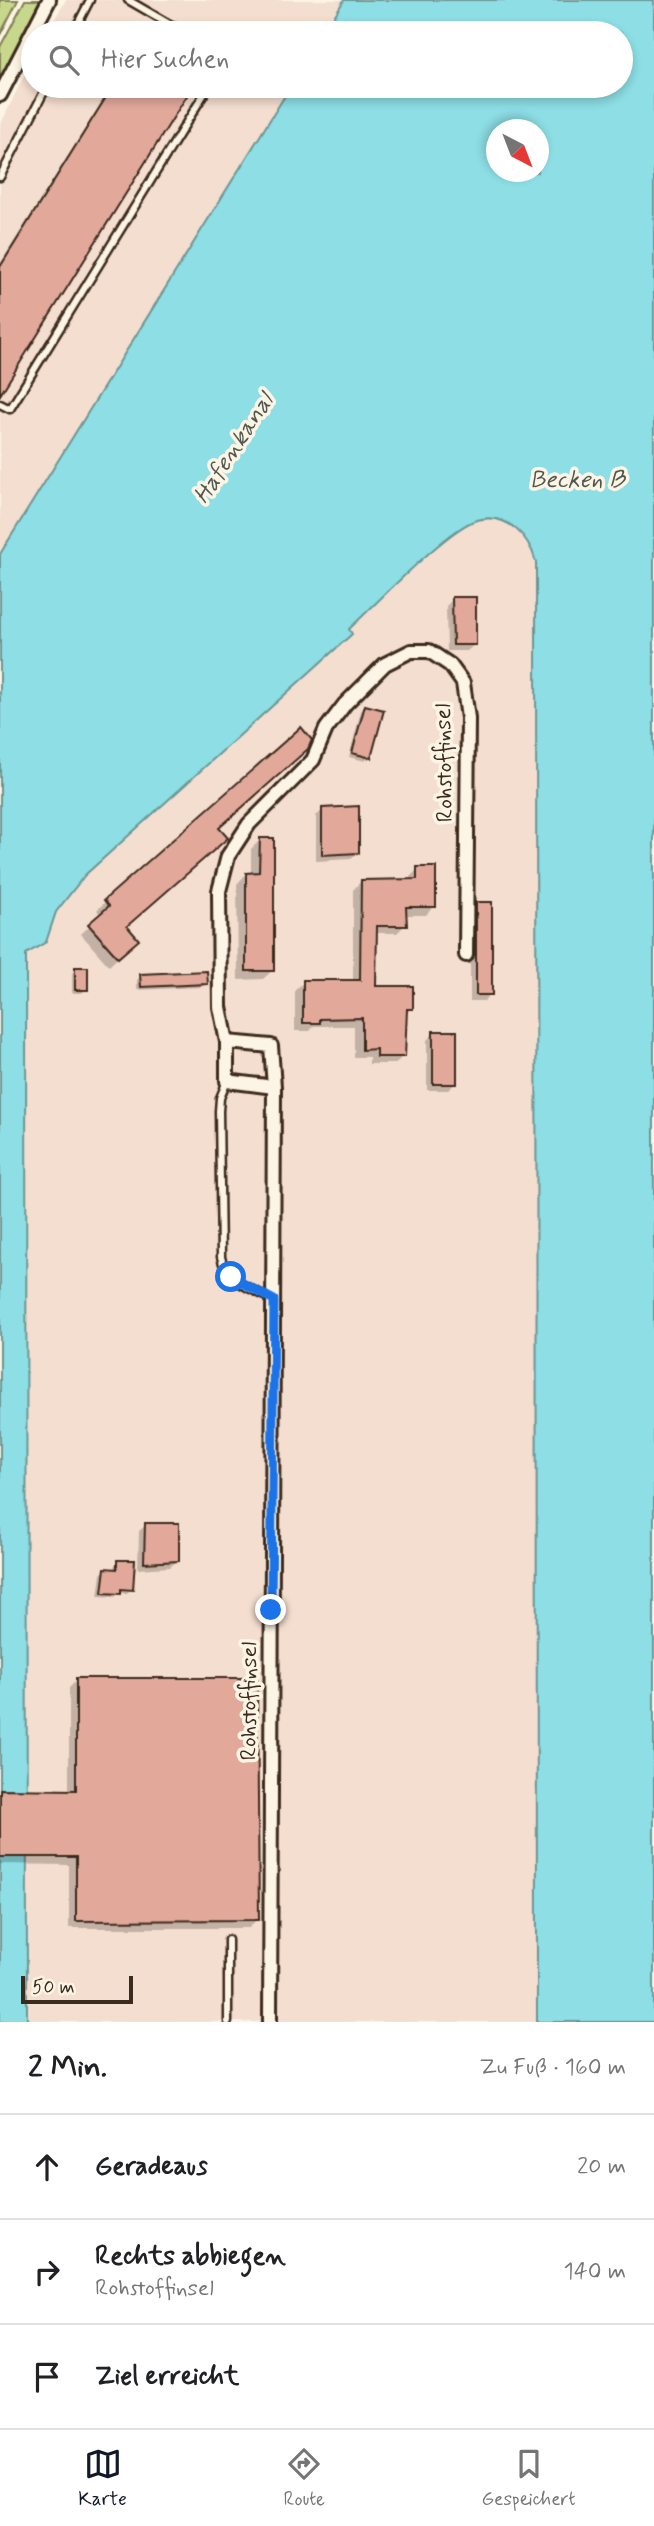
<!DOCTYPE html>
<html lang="de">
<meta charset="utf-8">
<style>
:root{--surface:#fff;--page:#f6f6f6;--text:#202124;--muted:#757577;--line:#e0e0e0;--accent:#111827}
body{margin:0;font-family:Mynerve,sans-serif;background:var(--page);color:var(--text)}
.compass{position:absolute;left:486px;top:119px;width:63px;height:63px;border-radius:50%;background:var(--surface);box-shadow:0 4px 10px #0003;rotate:138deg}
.scale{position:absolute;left:21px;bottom:18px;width:112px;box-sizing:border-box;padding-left:7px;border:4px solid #3b2a1e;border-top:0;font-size:19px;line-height:24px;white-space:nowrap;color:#3b2a1e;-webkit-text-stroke:5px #fcf5e5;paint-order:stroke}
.stop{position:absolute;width:21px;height:21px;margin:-16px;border:5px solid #1a73e8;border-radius:50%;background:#fff}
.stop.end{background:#1a73e8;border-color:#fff;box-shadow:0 2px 7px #0008}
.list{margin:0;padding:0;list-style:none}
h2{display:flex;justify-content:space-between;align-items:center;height:91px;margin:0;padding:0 28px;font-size:30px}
h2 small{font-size:23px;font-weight:400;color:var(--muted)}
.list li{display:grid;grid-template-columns:46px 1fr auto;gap:21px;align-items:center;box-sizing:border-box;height:105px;padding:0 28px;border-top:2px solid var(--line)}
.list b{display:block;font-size:26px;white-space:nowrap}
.list p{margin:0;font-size:23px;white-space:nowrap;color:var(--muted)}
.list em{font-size:23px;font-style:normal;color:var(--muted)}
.icon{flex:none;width:38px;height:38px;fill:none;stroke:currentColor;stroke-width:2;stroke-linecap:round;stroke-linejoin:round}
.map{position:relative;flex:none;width:654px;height:2022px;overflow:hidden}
.search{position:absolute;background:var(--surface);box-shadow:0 4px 10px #0003;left:21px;right:21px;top:21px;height:77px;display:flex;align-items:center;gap:18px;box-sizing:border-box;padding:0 24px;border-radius:38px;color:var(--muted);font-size:26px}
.sheet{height:406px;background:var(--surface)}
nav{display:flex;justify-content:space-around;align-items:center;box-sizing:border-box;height:98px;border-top:2px solid var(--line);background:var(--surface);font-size:19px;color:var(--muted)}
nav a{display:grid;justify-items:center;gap:4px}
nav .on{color:var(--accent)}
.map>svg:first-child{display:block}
.built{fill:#f4decf}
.green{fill:#c7d78b;stroke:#818054;stroke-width:2}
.water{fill:#8ddee5;stroke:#6c9695;stroke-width:2;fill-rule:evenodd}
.shadow{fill:#0003}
.building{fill:#e2a99b;stroke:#3b2a1e;stroke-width:2}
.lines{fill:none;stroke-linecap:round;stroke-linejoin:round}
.lane-casing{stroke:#3b2a1e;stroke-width:11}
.street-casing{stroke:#3b2a1e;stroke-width:18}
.lane{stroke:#fcf5e5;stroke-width:6}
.street{stroke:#fcf5e5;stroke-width:12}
.route{stroke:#1a73e8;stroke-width:9}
.labels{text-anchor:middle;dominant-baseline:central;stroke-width:7;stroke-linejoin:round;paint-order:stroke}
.street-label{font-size:23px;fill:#3b2a1e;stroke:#fcf5e5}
.water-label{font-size:24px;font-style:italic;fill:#505750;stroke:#fcf5e5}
</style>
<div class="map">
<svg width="654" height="2022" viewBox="0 0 654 2022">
<rect width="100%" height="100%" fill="#fcf5e5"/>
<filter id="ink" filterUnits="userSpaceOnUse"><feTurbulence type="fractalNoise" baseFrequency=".0143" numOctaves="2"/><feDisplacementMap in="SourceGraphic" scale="14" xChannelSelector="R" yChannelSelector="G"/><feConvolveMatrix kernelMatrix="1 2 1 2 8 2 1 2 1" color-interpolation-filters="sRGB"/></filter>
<g filter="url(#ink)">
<path class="built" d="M66 0H344L324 33H46Z
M33 56V86H291L0 554V126Z
M478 519H493L509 524 523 534 532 547 536 562 537 2022H27L26 954 46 941 56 912 85 875 352 634 349 629 454 531Z"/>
<path class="green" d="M0 0H18L0 35Z
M25 0H40L0 79V47Z"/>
<path class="water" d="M344 0H654V2022H537L536 562C529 536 507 512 477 520 449 527 374 606 349 629L352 634 85 875 56 912 46 942 26 954 27 2022H0V554L291 86H621V33H324ZM496 130H538V172H496Z"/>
<path class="shadow" d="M113 23 130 33H104Z
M102 86H191L0 390V264L109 90Z
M453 599 474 645 467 651H447L446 606Z
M365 707 370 757 365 761 349 757 361 711Z
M323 810 358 852 351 859 316 861V816Z
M217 828 125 927 128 948 109 966 81 934 101 915 97 910 106 901Z
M260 840 273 970 263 979 238 980 237 884 246 874H251V849Z
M418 869 434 906 426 915H405V925L397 933H375L374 988 411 1008 405 1015 403 1056 395 1064H369V1057H354V1026H314L310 1031H295V990L304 982H353V890L361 881H410V877Z
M477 903 490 994 484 1001H470V910Z
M76 969 86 989 82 993H72V973Z
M141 976 206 983 202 987 137 990V980Z
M434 1033 455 1084 448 1090H427V1040Z
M146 1525 177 1561 170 1567 138 1569 139 1531Z
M118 1562 131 1589 127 1593H119L115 1597 98 1596 101 1574 105 1570H114V1566Z
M77 1680 257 1919 249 1928H69V1865L0 1864V1791L69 1792V1688Z"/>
<path class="building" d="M113 86H193L0 395V267Z
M452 597H476V645H453Z
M365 705 384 710 371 758 352 753Z
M301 727 312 740 308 749 219 828 228 838 127 926 139 940 118 958 88 924 109 906 104 900Z
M359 806V853L322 855V808Z
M260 838H274V971H246V873L259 872Z
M417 867H436V907H406L407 926H377L376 986H413V1009H407L405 1057H376V1049L362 1050V1018L320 1019V1023H303V980H360L361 880 417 879Z
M476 902H492V995H476Z
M75 967H88V990H75Z
M207 971 208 984 141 987 140 974Z
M433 1031H457V1084H433Z
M145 1523H179V1561L144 1563Z
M117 1560H135L133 1590 121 1589V1594L102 1593 105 1568 117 1569Z
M76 1678H257L259 1920 76 1921V1857H0V1789L76 1790Z"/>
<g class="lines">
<defs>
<path id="lane" d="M128 0 185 33
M73 33 90 0
M0 177 47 86
M0 404 10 409 209 86
M227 1081 220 1098 219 1111 221 1257C226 1282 251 1289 272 1299
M228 2022V1940"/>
<path id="street" d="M0 95 49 0
M227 1042 220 1007 219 891 228 856 249 824 313 760 326 729 345 704 385 664 411 651H429L450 665 463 683 468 718 466 955
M270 2022 274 1087 271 1046 227 1042V1081L274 1087"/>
</defs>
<use href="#lane" class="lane-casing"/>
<use href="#street" class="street-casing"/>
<use href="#lane" class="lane"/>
<use href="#street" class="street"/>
</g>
</g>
<g class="lines" filter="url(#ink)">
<path class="route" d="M231 1277 274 1300 271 1610"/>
</g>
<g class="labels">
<g class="street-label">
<text transform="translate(445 763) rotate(-91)">Rohstoffinsel</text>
<text transform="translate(250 1701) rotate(-90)">Rohstoffinsel</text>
</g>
<g class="water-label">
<text transform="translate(234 449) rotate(-57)">Hafenkanal</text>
<text x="577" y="480">Becken B</text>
</g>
</g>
</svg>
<svg class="compass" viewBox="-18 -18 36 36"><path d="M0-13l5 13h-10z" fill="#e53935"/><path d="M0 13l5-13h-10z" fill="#757577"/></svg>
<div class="scale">50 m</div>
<div class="stop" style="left:231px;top:1277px"></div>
<div class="stop end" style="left:271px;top:1610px"></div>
<div class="search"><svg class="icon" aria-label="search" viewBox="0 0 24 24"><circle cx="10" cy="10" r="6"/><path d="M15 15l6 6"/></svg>Hier suchen</div>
</div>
<section class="sheet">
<h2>2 Min.<small>Zu Fuß · 160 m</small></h2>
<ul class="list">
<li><svg class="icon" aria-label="ahead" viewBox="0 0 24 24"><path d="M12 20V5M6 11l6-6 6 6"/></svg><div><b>Geradeaus</b></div><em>20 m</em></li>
<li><svg class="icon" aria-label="right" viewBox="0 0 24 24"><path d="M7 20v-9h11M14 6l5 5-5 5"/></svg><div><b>Rechts abbiegen</b><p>Rohstoffinsel</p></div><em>140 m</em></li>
<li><svg class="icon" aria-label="arrive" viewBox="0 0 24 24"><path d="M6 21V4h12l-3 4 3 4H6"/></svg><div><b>Ziel erreicht</b></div></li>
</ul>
</section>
<nav>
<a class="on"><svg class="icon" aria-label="map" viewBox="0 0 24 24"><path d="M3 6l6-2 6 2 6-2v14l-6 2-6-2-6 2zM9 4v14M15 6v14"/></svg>Karte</a>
<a><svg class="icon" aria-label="directions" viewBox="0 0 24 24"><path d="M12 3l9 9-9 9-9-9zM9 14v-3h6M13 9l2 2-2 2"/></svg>Route</a>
<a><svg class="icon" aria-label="saved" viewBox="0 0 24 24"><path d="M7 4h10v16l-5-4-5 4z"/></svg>Gespeichert</a>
</nav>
